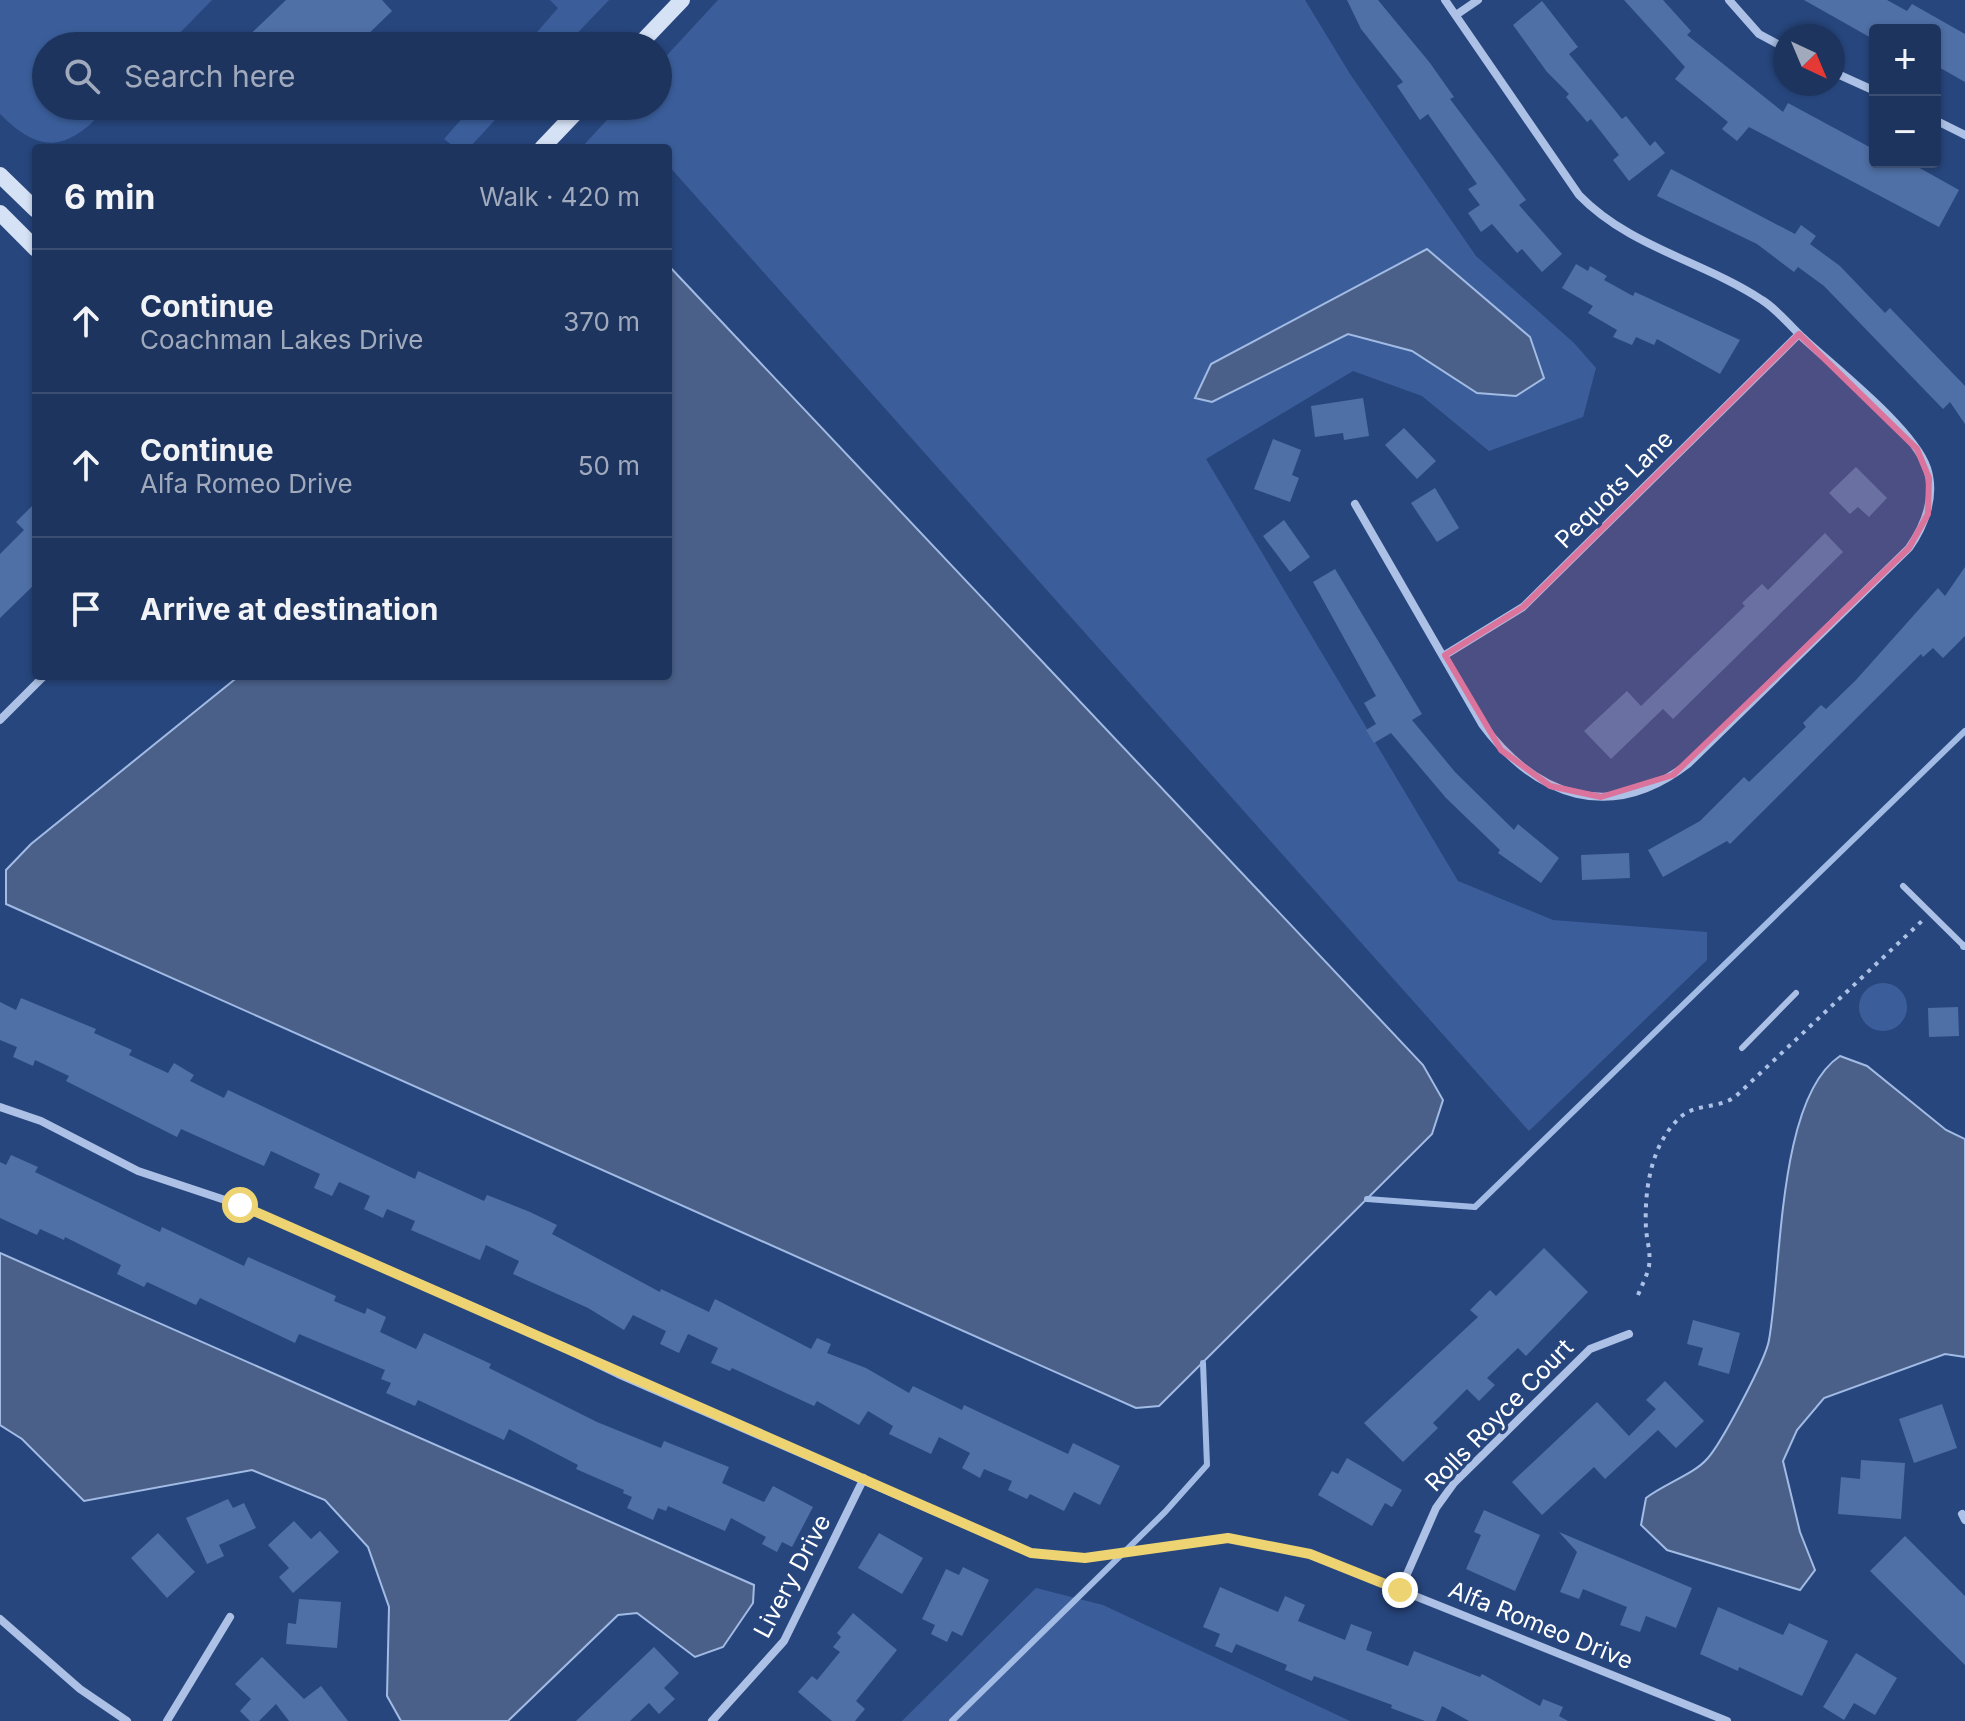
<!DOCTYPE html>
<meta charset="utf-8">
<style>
:root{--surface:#1d345e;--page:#253c64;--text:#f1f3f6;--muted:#a0aabc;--line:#3b4f73}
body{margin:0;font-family:Inter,sans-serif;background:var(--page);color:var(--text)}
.controls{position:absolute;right:24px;top:24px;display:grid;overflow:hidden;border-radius:8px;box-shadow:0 2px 6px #0004}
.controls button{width:72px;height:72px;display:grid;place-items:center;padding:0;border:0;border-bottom:2px solid var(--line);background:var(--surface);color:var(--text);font:40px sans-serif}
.compass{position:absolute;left:1773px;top:24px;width:72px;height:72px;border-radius:50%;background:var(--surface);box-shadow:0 2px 6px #0004;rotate:136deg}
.stop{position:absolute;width:24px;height:24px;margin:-18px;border:6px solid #edd372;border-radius:50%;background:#fff}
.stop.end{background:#edd372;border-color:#fff;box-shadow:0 2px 8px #0008}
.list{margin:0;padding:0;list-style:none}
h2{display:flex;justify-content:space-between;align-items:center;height:104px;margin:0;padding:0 32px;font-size:34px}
h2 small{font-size:26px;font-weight:400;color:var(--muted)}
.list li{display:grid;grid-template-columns:52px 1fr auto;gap:24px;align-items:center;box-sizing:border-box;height:144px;padding:0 32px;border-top:2px solid var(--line)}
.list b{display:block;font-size:30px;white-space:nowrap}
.list p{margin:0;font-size:26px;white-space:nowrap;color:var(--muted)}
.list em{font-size:26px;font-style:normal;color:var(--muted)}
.icon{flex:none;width:44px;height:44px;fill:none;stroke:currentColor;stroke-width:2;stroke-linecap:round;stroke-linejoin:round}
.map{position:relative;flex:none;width:1965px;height:1721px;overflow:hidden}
.search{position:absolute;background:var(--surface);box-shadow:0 2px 6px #0004;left:32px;top:32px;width:640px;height:88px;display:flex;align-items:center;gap:20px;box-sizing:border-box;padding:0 28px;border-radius:44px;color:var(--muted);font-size:30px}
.panel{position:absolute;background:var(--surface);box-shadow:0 2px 6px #0004;left:32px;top:144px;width:640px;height:536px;border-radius:8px}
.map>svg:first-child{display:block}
.green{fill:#3b5e9b;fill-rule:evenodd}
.water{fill:#4a6089;stroke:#a1bbe5;stroke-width:2}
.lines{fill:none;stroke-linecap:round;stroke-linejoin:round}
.stream{stroke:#a1bbe5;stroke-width:6}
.building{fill:#4f70a6}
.path{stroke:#acc1e5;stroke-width:4;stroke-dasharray:4 6;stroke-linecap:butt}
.lane{stroke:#acc1e5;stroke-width:6}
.street{stroke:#acc1e5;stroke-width:8}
.secondary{stroke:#d5e1f5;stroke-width:16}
.route{stroke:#edd372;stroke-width:10}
.marked{fill:#da749d;fill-opacity:0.2;stroke:#da749d;stroke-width:6;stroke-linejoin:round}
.labels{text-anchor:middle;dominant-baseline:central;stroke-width:7;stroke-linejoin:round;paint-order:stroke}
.street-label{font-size:24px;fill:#fff;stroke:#27467d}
</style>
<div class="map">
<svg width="1965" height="1721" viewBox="0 0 1965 1721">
<rect width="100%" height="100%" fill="#27467d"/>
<path class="green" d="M0 0H212L167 46H46V106H109C70 147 45 159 0 114Z
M550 0H609L565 46H525L558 8Z
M718 0H1305L1350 74 1476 256 1574 343 1596 368 1583 417 1489 451 1422 396 1353 371 1206 459 1458 881 1553 920 1707 932V960L1529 1131 668 165V148H581L620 106H658V65ZM1348 334 1530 337 1477 393 1412 351Z
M473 106H508L469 148H456L444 139Z
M1859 1007a24 24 0 1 1 48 0a24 24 0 1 1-48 0Z
M1036 1588 1103 1605 1350 1721H902Z"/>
<path class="water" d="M1427 249 1530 337 1544 378 1516 396 1477 393 1412 351 1348 334 1212 402 1195 398 1211 364Z
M668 265 1423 1065 1443 1100 1432 1134 1159 1406 1136 1408 6 904V870L31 844 239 676H668Z
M1840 1056 1867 1066 1946 1130 1965 1139V1357L1945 1354 1824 1398 1797 1430 1783 1461 1800 1532 1815 1570 1800 1590 1667 1550 1641 1525 1646 1498C1664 1484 1694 1474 1707 1459 1721 1444 1766 1359 1769 1340 1782 1268 1777 1098 1840 1056Z
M0 1253 754 1585 753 1603 723 1647 695 1657 637 1613 618 1615 508 1721H401L387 1696 389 1607 368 1547 325 1500 252 1470 84 1501 22 1439 0 1425Z"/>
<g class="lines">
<path class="stream" d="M1367 1199 1475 1207 1965 731
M952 1721 1165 1512 1207 1465 1203 1363"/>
</g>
<path class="building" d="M286 0H382L392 11 356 46H238Z
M1347 0H1378L1430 63 1454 97 1450 99 1526 200 1519 205 1562 254 1542 272 1522 249 1517 253 1492 224 1481 232 1468 213 1480 205 1468 189 1477 184 1428 114 1420 120 1397 86 1403 82 1361 29Z
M1624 0H1663L1691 31 1687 35 1783 112 1788 103 1875 150V162H1909L1959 190 1939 227 1749 127 1737 141 1722 129 1728 122 1675 79 1685 67Z
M1804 0H1887L1907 11 1912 4 1965 34V82L1935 65V30H1875L1873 39Z
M1542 1 1578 47 1569 54 1622 119 1626 116 1650 146 1655 141 1665 153 1629 181 1613 160 1619 155 1591 119 1587 122 1566 97 1569 94 1547 72 1513 25Z
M1671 169 1795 234 1801 225 1816 236 1810 244 1840 266 1885 313 1890 308 1965 386V424L1950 402 1943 409 1824 286 1798 267 1794 272 1757 244 1657 196Z
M1576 264 1588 271 1590 266 1607 276 1604 280 1633 296 1635 292 1740 340 1720 374 1657 339 1654 345 1636 337 1632 345 1613 337 1617 330 1588 313 1593 306 1562 288Z
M1363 398 1369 436 1344 440 1343 433 1315 437 1311 406Z
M1404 428 1436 461 1417 479 1385 445Z
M1273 439 1301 450 1292 475 1299 478 1290 502 1254 489Z
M1856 467 1887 498 1869 517 1858 507 1850 514 1829 493Z
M1435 488 1459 528 1437 542 1411 503Z
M36 502V583L0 618V554L24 530 16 522Z
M1284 520 1310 557 1290 572 1263 536Z
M1825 533 1843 552 1673 719 1663 709 1611 759 1584 731 1627 691 1641 706 1745 606 1742 603 1762 584 1768 590Z
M1965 567V636L1943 658 1933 648 1923 657 1921 654 1730 844 1727 841 1663 877 1648 850 1700 821 1744 777 1749 782 1806 727 1803 723 1821 705 1826 709 1856 680 1938 588 1945 596Z
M1335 569 1422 714 1412 720 1455 772 1514 830 1518 824 1559 858 1541 883 1498 853 1500 850 1446 798 1391 733 1374 743 1366 730 1376 724 1364 703 1376 696 1313 582Z
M1629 853 1630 878 1582 880 1581 855Z
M21 998 96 1029 94 1033 132 1050 129 1055 168 1073 174 1063 194 1075 190 1081 224 1098 228 1090 415 1179 418 1171 484 1201 487 1195 530 1212 557 1225 552 1234 660 1292 661 1289 709 1312 715 1299 811 1349 817 1338 831 1344 827 1353 866 1368 909 1393 913 1386 962 1410 964 1405 1068 1454 1073 1443 1120 1466 1100 1505 1074 1492 1064 1511 1030 1494 1027 1499 1008 1490 1012 1481 984 1469 980 1478 962 1468 970 1453 939 1437 931 1454 889 1434 893 1426 868 1411 859 1425 817 1401 814 1406 732 1368 730 1371 711 1363 718 1348 688 1334 679 1353 660 1344 666 1331 633 1315 624 1330 588 1308 513 1274 519 1261 486 1245 480 1260 411 1230 415 1221 387 1209 383 1218 364 1209 370 1196 339 1182 332 1196 314 1188 320 1174 290 1160 271 1151 264 1166 181 1129 177 1137 66 1081 69 1076 35 1060 33 1066 13 1057 17 1047 0 1040V1002L16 1010Z
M1958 1007 1959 1036 1929 1037 1928 1008Z
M11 1155 38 1167 35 1172 160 1232 162 1227 244 1266 248 1257 336 1296 334 1301 365 1314 367 1308 386 1317 380 1332 416 1349 424 1333 491 1364 489 1368 597 1422 661 1448 664 1441 729 1467 722 1483 764 1502 773 1486 813 1507 792 1547 782 1542 777 1552 762 1544 766 1537 731 1518 725 1531 668 1506 666 1511 658 1508 653 1520 627 1508 632 1497 623 1493 624 1490 576 1469 578 1465 509 1429 504 1440 418 1400 415 1406 386 1393 391 1383 381 1379 385 1370 299 1334 295 1343 200 1298 196 1305 147 1282 144 1287 117 1274 121 1265 65 1237 64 1240 40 1229 37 1235 0 1218V1162L6 1165Z
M1544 1248 1588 1292 1526 1356 1518 1348 1487 1378 1495 1385 1479 1401 1467 1389 1433 1423 1438 1428 1403 1462 1364 1423 1478 1317 1470 1310 1490 1290 1496 1296Z
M1693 1320 1740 1333 1729 1374 1698 1365 1703 1348 1687 1344Z
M1665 1381 1704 1421 1676 1448 1658 1430 1605 1479 1594 1467 1542 1515 1512 1482 1597 1402 1629 1436 1656 1409 1646 1400Z
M1942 1404 1957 1448 1914 1463 1899 1419Z
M1347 1458 1402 1490 1392 1507 1385 1503 1372 1526 1318 1495 1332 1471 1338 1474Z
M1861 1460 1905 1463 1901 1519 1838 1514 1841 1477 1860 1479Z
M228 1499 233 1508 244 1503 256 1528 219 1545 224 1556 207 1564 186 1518Z
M1484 1510 1540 1535 1515 1591 1466 1569 1481 1535 1474 1532Z
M294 1521 311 1539 320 1531 339 1552 293 1593 279 1577 289 1568 268 1545Z
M1559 1532 1692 1588 1676 1628 1646 1616 1640 1632 1620 1625 1627 1607 1583 1589 1579 1599 1560 1592 1577 1552Z
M158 1533 195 1572 167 1598 131 1558Z
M879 1533 923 1558 902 1594 858 1568Z
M1905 1536 1965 1596V1665L1870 1571Z
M963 1567 989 1580 962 1636 952 1631 947 1642 931 1634 935 1625 922 1619 946 1569 959 1575Z
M1220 1587 1278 1612 1285 1596 1305 1605 1298 1621 1345 1640 1351 1624 1372 1632 1366 1650 1408 1666 1414 1651 1480 1677 1482 1674 1540 1706 1543 1699 1563 1707 1559 1716 1568 1721H1469L1442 1706 1436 1721H1425L1391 1708 1392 1705 1314 1676 1312 1681 1285 1670 1287 1665 1236 1644 1232 1653 1215 1646 1220 1634 1203 1627Z
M299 1599 341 1602 337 1648 286 1644 288 1623 296 1624Z
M1718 1607 1783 1635 1789 1623 1828 1641 1802 1696 1739 1667 1738 1671 1700 1654Z
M853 1613 897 1650 856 1701 865 1709 855 1721H832L798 1692 812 1676 817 1680 840 1652 833 1647 841 1637 837 1633Z
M654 1647 679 1673 664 1688 675 1699 659 1714 649 1703 630 1721H576Z
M1856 1653 1897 1678 1875 1715 1854 1703 1844 1720 1823 1707Z
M262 1657 304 1699 321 1686 348 1721H289L276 1704 259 1721H250L240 1711 251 1699 235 1684Z"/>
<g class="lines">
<path class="path" d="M1638 1295C1642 1285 1647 1276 1649 1266 1651 1253 1647 1241 1646 1229 1644 1190 1651 1141 1683 1115 1698 1104 1719 1108 1735 1097L1923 920"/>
<path class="lane" d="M1903 886 1964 946
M1742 1048 1796 993"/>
<path class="street" d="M1729 0 1759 34 1785 48
M1456 15 1478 0
M1833 72 1875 91
M1935 120 1965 135
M1355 504 1482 724C1536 797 1611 824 1689 763L1909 548C1925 525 1936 496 1927 468 1913 428 1835 368 1802 337 1789 325 1778 310 1762 300 1703 261 1629 247 1579 195L1445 0
M1445 655 1523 607 1799 334
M0 720 44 676
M1964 946H1965
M0 1107 41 1121 138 1171 240 1205 522 1328 618 1374 1031 1553 1085 1558 1228 1538 1310 1554 1727 1721
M1962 1514 1965 1520
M1400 1590 1436 1508 1454 1483 1590 1349 1629 1334
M0 1619 80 1689 127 1721
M167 1721 230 1617
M712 1721 784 1641 864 1478"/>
<path class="secondary" d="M638 46 682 0
M542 148 582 106
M0 175 36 210
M0 213 36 249"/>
</g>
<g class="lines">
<path class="route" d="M240 1205 1031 1553 1085 1558 1228 1538 1310 1554 1400 1590"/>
</g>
<path class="marked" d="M1799 334 1917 449 1929 478 1928 514 1909 548 1673 775 1601 797 1550 786 1501 750 1445 655 1523 607Z"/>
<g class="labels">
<g class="street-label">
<text transform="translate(1614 489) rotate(-45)">Pequots Lane</text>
<text transform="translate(1499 1415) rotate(-46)">Rolls Royce Court</text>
<text transform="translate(792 1576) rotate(-62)">Livery Drive</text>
<text transform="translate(1541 1625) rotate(22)">Alfa Romeo Drive</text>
</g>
</g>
</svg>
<div class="controls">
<button>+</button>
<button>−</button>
</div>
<svg class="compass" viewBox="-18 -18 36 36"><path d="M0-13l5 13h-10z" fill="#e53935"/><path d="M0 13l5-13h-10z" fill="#a0aabc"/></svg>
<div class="stop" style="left:240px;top:1205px"></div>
<div class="stop end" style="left:1400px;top:1590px"></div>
<div class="search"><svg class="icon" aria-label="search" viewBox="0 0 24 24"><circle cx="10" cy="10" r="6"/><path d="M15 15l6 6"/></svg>Search here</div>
<section class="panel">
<h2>6 min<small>Walk · 420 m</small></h2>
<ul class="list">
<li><svg class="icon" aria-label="ahead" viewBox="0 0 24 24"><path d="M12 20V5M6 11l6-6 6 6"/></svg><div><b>Continue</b><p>Coachman Lakes Drive</p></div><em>370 m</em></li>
<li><svg class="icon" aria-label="ahead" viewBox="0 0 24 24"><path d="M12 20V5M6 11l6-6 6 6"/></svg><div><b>Continue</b><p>Alfa Romeo Drive</p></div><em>50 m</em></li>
<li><svg class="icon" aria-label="arrive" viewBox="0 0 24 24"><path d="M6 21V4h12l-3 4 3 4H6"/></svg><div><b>Arrive at destination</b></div></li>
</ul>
</section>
</div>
